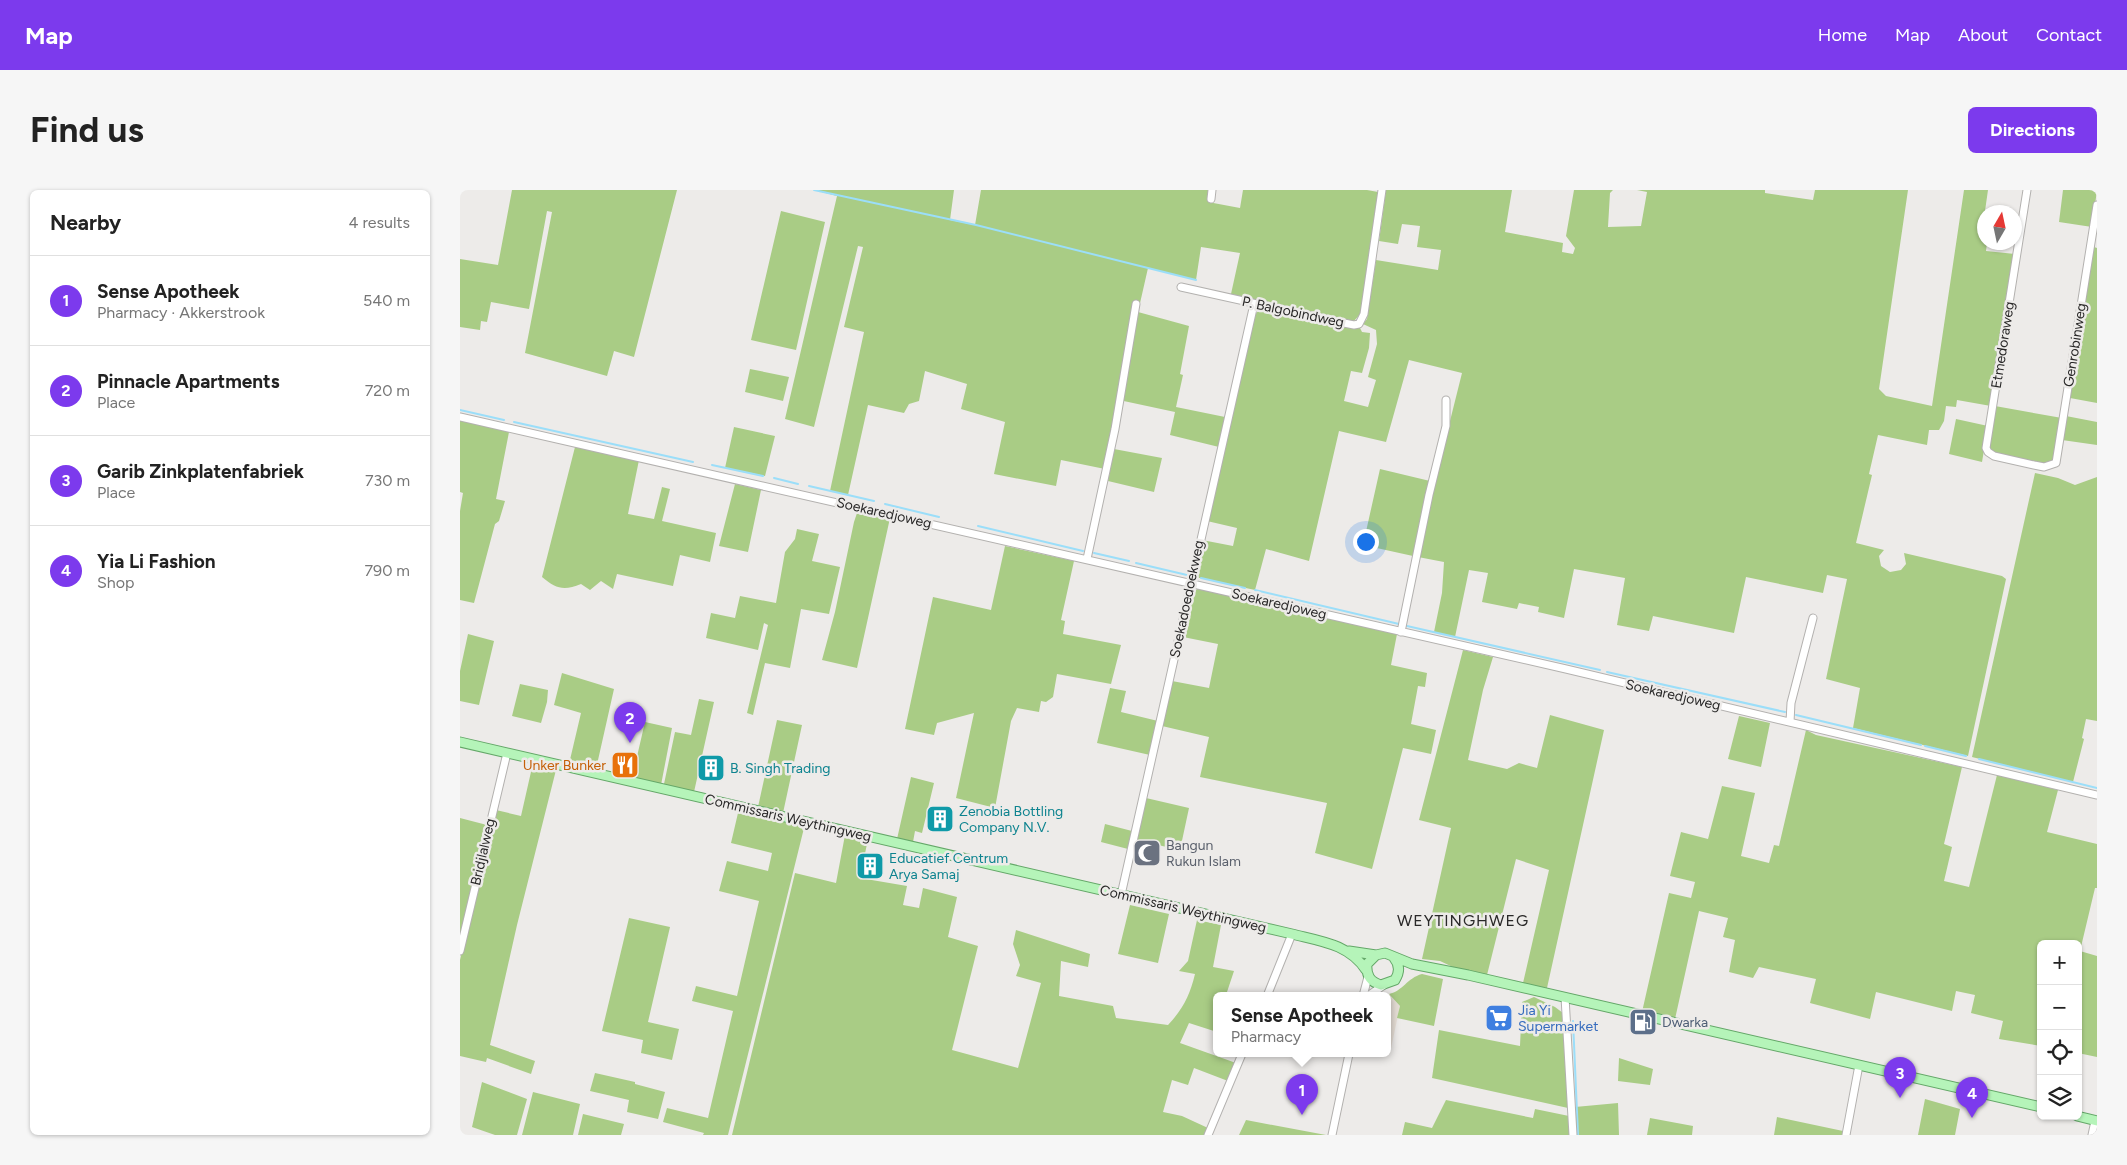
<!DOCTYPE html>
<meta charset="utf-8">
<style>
:root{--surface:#fff;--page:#f6f6f6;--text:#222;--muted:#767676;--line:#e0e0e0;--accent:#7c3aed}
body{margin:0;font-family:Figtree,sans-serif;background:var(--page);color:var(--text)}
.controls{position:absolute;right:15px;bottom:15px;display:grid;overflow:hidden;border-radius:8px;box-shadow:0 1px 4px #0004}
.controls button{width:45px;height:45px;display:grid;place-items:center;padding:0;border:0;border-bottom:1px solid var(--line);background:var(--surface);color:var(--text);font:25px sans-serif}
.compass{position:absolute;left:1517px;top:15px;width:45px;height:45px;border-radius:50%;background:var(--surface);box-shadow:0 1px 4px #0004;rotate:9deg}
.you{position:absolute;left:905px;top:351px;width:18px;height:18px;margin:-12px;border:4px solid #fff;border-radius:50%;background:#1a73e8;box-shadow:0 0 0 8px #1a73e833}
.badge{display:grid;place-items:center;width:32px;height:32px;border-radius:50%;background:var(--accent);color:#fff;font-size:16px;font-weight:700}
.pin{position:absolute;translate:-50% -41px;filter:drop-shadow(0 1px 2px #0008)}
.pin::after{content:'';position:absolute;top:26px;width:18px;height:15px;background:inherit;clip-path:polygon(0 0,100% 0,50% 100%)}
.popup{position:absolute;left:753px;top:802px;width:178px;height:65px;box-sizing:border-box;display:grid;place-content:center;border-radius:8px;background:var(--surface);filter:drop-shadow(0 1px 4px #0005);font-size:16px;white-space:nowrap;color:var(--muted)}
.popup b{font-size:19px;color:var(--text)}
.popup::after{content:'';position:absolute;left:50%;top:100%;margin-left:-10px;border:10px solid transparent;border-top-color:var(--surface)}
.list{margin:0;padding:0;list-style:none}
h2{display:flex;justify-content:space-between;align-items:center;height:65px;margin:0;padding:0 20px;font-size:21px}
h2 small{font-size:16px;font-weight:400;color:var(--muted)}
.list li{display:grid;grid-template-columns:32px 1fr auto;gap:15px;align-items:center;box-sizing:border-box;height:90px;padding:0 20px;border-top:1px solid var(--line)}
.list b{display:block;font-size:19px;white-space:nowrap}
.list p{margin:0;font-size:16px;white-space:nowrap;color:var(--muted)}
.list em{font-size:16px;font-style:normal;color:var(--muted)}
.icon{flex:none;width:28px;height:28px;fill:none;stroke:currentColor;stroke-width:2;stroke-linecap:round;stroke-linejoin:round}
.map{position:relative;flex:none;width:1637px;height:945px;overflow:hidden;border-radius:8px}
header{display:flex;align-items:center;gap:30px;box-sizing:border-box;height:70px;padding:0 25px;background:var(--accent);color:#fff}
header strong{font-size:24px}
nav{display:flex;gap:28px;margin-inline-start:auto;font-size:18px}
.intro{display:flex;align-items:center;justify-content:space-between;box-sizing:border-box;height:120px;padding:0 30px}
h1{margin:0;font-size:35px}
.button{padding:12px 22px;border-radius:8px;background:var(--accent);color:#fff;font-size:18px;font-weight:700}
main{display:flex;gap:30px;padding:0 30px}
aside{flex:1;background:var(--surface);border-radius:8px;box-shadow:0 1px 4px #0004}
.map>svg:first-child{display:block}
.built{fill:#e6ded6}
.green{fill:#a9cc85}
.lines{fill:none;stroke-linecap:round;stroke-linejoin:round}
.stream{stroke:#9bdef9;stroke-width:2}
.minor-casing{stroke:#b3b1af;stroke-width:9}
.major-casing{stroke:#64a768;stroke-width:11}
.minor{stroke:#fff;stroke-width:7}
.major{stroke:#b5f4b9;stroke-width:9}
.labels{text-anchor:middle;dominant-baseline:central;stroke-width:5;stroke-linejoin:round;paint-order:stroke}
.street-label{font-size:14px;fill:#292828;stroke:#edebe9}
.food-label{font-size:14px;fill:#c56008;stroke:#edebe9;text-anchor:end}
.culture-label{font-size:14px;fill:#0d838f;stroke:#edebe9;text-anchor:start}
.worship-label{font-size:14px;fill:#5b616d;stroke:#edebe9;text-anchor:start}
.shop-label{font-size:14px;fill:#366cbe;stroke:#edebe9;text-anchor:start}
.service-label{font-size:14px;fill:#4e5e75;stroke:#edebe9;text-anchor:start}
.quarter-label{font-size:16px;letter-spacing:1px;fill:#292828;stroke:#edebe9}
</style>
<header>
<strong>Map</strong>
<nav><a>Home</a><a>Map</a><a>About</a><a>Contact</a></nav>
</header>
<div class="intro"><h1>Find us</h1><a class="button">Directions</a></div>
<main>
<aside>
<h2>Nearby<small>4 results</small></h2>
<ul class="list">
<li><span class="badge">1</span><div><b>Sense Apotheek</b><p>Pharmacy · Akkerstrook</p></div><em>540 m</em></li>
<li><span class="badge">2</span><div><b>Pinnacle Apartments</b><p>Place</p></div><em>720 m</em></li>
<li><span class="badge">3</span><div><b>Garib Zinkplatenfabriek</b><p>Place</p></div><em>730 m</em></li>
<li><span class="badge">4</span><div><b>Yia Li Fashion</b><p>Shop</p></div><em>790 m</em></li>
</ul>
</aside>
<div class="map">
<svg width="1637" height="945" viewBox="0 0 1637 945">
<rect width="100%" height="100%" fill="#edebe9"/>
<path class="built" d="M929 804 940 816 930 863H927V806H925Z"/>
<path class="green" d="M52 0H217L174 167 154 161 147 186 65 163 92 22 87 21 69 119 31 112 27 132 21 131 20 140 0 137V69L38 75Z
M354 0H494L490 30 515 35 521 0H749L748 12 780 18 783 0H907L918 2 902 122 894 131 771 104 780 63 741 57 736 90 688 78 678 122 729 136 720 184 723 185 716 217 765 227 759 257 710 245 715 222 659 210 645 279 601 270 596 296 534 284 545 232 501 219 507 194 465 181 459 211 449 214 444 223 408 215 388 305 370 301 404 142 384 137 403 57 398 56 354 237 325 229 377 6Z
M926 0H1052L1045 42 1103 53 1102 62 1113 64 1115 58 1106 46 1114 0H1153L1150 3 1148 37 1181 36 1187 2 1177 0H1305V3L1353 10 1355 0H1448L1419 199 1426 206 1472 216 1504 0H1528L1525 21 1531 22H1524V52L1527 53 1526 61 1555 64 1531 216 1497 210 1496 217 1486 216 1484 231 1479 240H1469L1467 255 1418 245 1409 284 1412 285 1396 353 1424 360 1419 366 1421 376 1430 382 1441 380 1446 374 1444 363 1542 386 1546 389 1508 566 1393 538 1400 498 1366 489 1387 389 1367 385 1363 403 1286 387 1274 443 1193 426 1189 441 1157 435 1165 388 1114 379 1104 428 1078 422 1079 417 1059 413 1057 419 1022 412 1028 383 1009 380 995 447 974 442 982 403 984 372 958 367 971 307 1002 183 949 170 926 252 879 241 849 371 806 359 795 400 735 387 742 350 773 356 777 338 747 331 794 126 799 120 805 119 894 138H900L902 142 910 143 909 158 902 183 891 181 884 211 908 217 916 190 908 187 917 154 916 140 903 134 907 129 916 70 978 80 981 60 957 57 960 36 942 34 938 54 919 51Z
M1603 0H1637L1632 37 1599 32Z
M321 21 365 32 336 160 291 150Z
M1634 57 1637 58V213L1610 208Z
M290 179 329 187 323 211 285 202Z
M1535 216 1602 228 1594 272 1585 275 1533 263 1529 257Z
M1606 226 1637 232V255L1602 250Z
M1496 229 1528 236 1522 272 1489 264Z
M0 230 49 242 36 309 45 311 39 331 35 334 14 413 0 410V321L3 303 0 302Z
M274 237 315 246 305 286 265 278Z
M115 257 179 270 168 324 194 329 202 297 210 299 202 331 256 343 250 372 220 365 213 396 157 384 153 399 141 391 130 400 121 394C104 401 96 399 82 387Z
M654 259 702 268 694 302 648 291Z
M920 279 970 291 953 366 903 355Z
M1575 283 1598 288 1615 295 1637 287V531L1626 529 1622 548 1624 549 1613 592 1512 567Z
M275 294 301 300 288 362 259 356Z
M398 320 430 328 397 478 362 470 375 422 394 332Z
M337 339 359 344 352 371 380 377 369 424 341 419 330 478 305 473 293 525 287 523 308 435 304 433 298 460 246 448 251 423 275 428 280 406 316 413 325 362 335 349Z
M545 356 614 371 601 430 605 431 603 444 661 455 651 494 597 484 593 507 586 512 581 511 579 522 557 518 551 531 535 618 496 608 514 523 477 533 474 545 445 539 473 407 531 420Z
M739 398 937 444 931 475 967 483 965 497 958 496 951 534 976 540 971 564 943 558 912 679 855 663 867 613 740 587 749 547 702 536 712 491 749 498 758 454 723 447 733 402Z
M8 444 34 451 19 515 0 511V481Z
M1003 460 1033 467 1023 500 1008 570 1047 579 1059 573 1077 578 1090 525 1144 540 1087 798 1063 793 1089 680 1056 669 1027 785 995 778 980 771 962 769 991 638 959 630Z
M102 483 154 499 136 579H134L109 574 121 523 94 515Z
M60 494 88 500 87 512 81 533 52 526Z
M650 498 666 501 661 522 698 531 690 565 637 553Z
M239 509 254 512 234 602 204 594 215 542 231 545Z
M1279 526 1310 533 1301 577 1268 569Z
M317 530 342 535 323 623 298 617Z
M185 532 212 538 201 595 172 588Z
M1346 540 1356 545 1502 577 1484 654 1492 657 1484 691 1509 697 1537 585 1598 600 1587 642 1637 654V698H1635L1620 761 1637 766V867L1618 863V754H1581V856L1539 849 1543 831 1511 823 1515 805 1496 801 1492 821 1416 802 1410 829 1350 813 1356 789 1299 777 1293 788 1269 782 1275 750 1263 747 1268 728 1239 721 1215 829 1182 822 1209 703 1231 708 1235 692 1210 686 1221 642 1248 649 1262 596 1295 603 1281 666 1309 673 1314 655 1319 656Z
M73 573 96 580 57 735 30 855 75 871 71 884 27 868 26 872 0 866V770L36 620 61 626Z
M451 587 474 593 462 643 455 641 453 652 437 649Z
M686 608 729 618 720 660 676 650Z
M284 621 342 635 344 638 268 945H243L244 943 203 932 207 918 248 928 273 821 232 811 236 796 277 806 299 711 259 701 267 671 308 681 312 663 271 653 278 623Z
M0 628 27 635 0 750Z
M645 634 672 641 668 659 641 652Z
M385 645 408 649 400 688 447 696 443 715 459 718 463 698 497 707 488 747 518 756 492 860 558 878 581 793 556 786 560 775 553 754 556 740 630 764 628 777 601 771 599 806 653 816 656 828 708 835C723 819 730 805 735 784L719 781 728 771 737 730 761 735 753 777 774 781 767 802 781 806H757V842L729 833 720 853 776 873 768 891 734 878 728 895 712 890 703 922 722 926 748 938 745 945H272L335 683 376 693Z
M670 715 709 724 698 773 658 764Z
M169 728 210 737 188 832 219 839 212 870 181 863 183 850 142 841Z
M962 784 983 789 974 836 937 828 940 816 929 804C943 801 947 788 962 784Z
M1074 807 1095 817 1103 823 1108 918 972 888 979 840 1060 856 1062 812Z
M1159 868 1193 879 1190 895 1158 891Z
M135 883 175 892V894L205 902 198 929 167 922 169 910 130 901Z
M22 892 67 909 57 945H35L12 937Z
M73 902 120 914 113 945H62Z
M1465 909 1500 919 1495 945H1458Z
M986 910 1073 928 1075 919 1109 926V945H942L945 932 972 938Z
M1158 913 1159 945H1116L1115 917Z
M123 924 164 934 161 945H118Z
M1317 927 1383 941 1382 945H1314Z
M1190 928 1233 936 1232 945H1187Z
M786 930 866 945H779Z"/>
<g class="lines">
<path class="stream" d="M354 0 516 35 736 90
M0 220 44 230
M54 232 233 272
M252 275 303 286
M314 288 338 294
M349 296 414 311
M425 314 479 327
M518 336 623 361
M634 363 669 371
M676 373 727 385
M741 388 785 398
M795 400 939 434
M947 436 1140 480
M1147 482 1325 522
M1336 525 1461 555
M1465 556 1506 566
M1519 569 1637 598
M1113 831 1118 945"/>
<defs>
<path id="minor" d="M1567 0 1526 258 1528 262 1534 266 1574 275 1584 277 1596 273 1637 15
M751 9 752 0
M721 97 874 131 894 135 899 134 904 124 922 0
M0 227 1106 479 1637 605
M627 369 655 239 676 114
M941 442 969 305 986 236V210
M1330 532 1331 513 1353 428
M661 705 794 114
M0 761 47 563
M807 806 832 744
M903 806 908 787
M908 806 924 795
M1105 807 1113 945
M748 945 782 864
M872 945 889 864
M1386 945 1399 875
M1632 945 1635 931"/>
<path id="major" d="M0 552 832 744C860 751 889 754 906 780
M889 761 916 765
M934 768C940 775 940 782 935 790L921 795C910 792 906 785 907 774L916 765 925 763 952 774 1008 785 1581 917
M1617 926 1637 931"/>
</defs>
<use href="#minor" class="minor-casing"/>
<use href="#major" class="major-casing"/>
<use href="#minor" class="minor"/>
<use href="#major" class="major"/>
</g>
<defs>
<symbol id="restaurant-square" viewBox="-11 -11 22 22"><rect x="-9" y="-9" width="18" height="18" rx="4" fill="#e8710a" stroke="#edebe9"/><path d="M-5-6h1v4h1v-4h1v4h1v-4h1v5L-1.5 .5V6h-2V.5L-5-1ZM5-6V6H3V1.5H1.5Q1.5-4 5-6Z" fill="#fff"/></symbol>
<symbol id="building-square" viewBox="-11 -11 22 22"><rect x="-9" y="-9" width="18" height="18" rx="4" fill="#0f9aa8" stroke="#edebe9"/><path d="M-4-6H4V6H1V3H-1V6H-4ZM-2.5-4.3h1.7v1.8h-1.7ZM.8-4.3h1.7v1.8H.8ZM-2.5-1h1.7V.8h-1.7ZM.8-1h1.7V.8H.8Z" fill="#fff"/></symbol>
<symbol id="mosque-square" viewBox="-11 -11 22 22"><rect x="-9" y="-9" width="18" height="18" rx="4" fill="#6b7280" stroke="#edebe9"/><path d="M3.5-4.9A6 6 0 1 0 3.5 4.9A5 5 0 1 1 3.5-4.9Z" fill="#fff"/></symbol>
<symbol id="supermarket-square" viewBox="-11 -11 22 22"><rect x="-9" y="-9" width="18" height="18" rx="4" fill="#3f7fe0" stroke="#edebe9"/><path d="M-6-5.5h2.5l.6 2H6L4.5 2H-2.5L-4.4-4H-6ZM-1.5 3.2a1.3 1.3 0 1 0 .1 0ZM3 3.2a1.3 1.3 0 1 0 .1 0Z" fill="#fff"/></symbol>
<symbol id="fuel-square" viewBox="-11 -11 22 22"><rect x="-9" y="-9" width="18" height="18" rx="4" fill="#5c6f8a" stroke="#edebe9"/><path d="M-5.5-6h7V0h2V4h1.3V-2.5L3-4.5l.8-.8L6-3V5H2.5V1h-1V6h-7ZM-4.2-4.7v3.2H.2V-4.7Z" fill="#fff"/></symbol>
</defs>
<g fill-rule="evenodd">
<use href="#restaurant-square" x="149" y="559" width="32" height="32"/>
<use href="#building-square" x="235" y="562" width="32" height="32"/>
<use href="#building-square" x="464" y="613" width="32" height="32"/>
<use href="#mosque-square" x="671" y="647" width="32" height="32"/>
<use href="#building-square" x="394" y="660" width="32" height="32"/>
<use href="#supermarket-square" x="1023" y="812" width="32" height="32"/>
<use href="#fuel-square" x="1167" y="816" width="32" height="32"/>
</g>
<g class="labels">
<g class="street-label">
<text transform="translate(833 122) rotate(12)">P. Balgobindweg</text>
<text transform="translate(1543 155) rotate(-81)">Etmedoraweg</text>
<text transform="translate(1615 155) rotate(-81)">Genrobinweg</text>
<text transform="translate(424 323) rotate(13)">Soekaredjoweg</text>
<text transform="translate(727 409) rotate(-78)">Soekadoedoekweg</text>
<text transform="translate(819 414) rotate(13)">Soekaredjoweg</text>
<text transform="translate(1213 505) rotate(13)">Soekaredjoweg</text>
<text transform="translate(328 628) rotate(13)">Commissaris Weythingweg</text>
<text transform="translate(23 662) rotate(-77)">Bridjlalweg</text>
<text transform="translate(723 719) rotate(13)">Commissaris Weythingweg</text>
</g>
<g class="food-label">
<text x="146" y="575">Unker Bunker</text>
</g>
<g class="culture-label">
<text x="270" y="578">B. Singh Trading</text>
<text x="499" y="621">Zenobia Bottling<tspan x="499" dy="16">Company N.V.</tspan></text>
<text x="429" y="668">Educatief Centrum<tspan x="429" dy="16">Arya Samaj</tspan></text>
</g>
<g class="worship-label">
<text x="706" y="655">Bangun<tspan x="706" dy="16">Rukun Islam</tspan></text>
</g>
<g class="shop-label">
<text x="1058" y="820">Jia Yi<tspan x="1058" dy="16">Supermarket</tspan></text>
</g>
<g class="service-label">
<text x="1202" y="832">Dwarka</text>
</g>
<g class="quarter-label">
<text x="1003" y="730">WEYTINGHWEG</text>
</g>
</g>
</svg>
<div class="controls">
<button>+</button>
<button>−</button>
<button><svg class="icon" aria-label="locate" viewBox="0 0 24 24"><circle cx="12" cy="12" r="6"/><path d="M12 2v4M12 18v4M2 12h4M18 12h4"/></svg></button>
<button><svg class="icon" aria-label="layers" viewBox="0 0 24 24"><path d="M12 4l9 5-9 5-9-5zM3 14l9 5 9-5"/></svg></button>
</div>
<svg class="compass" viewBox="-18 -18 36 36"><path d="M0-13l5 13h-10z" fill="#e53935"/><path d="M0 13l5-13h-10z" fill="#767676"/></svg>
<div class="you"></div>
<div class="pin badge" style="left:842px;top:925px">1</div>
<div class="popup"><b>Sense Apotheek</b>Pharmacy</div>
<div class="pin badge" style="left:170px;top:553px">2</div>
<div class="pin badge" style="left:1440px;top:908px">3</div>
<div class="pin badge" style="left:1512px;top:928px">4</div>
</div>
</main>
